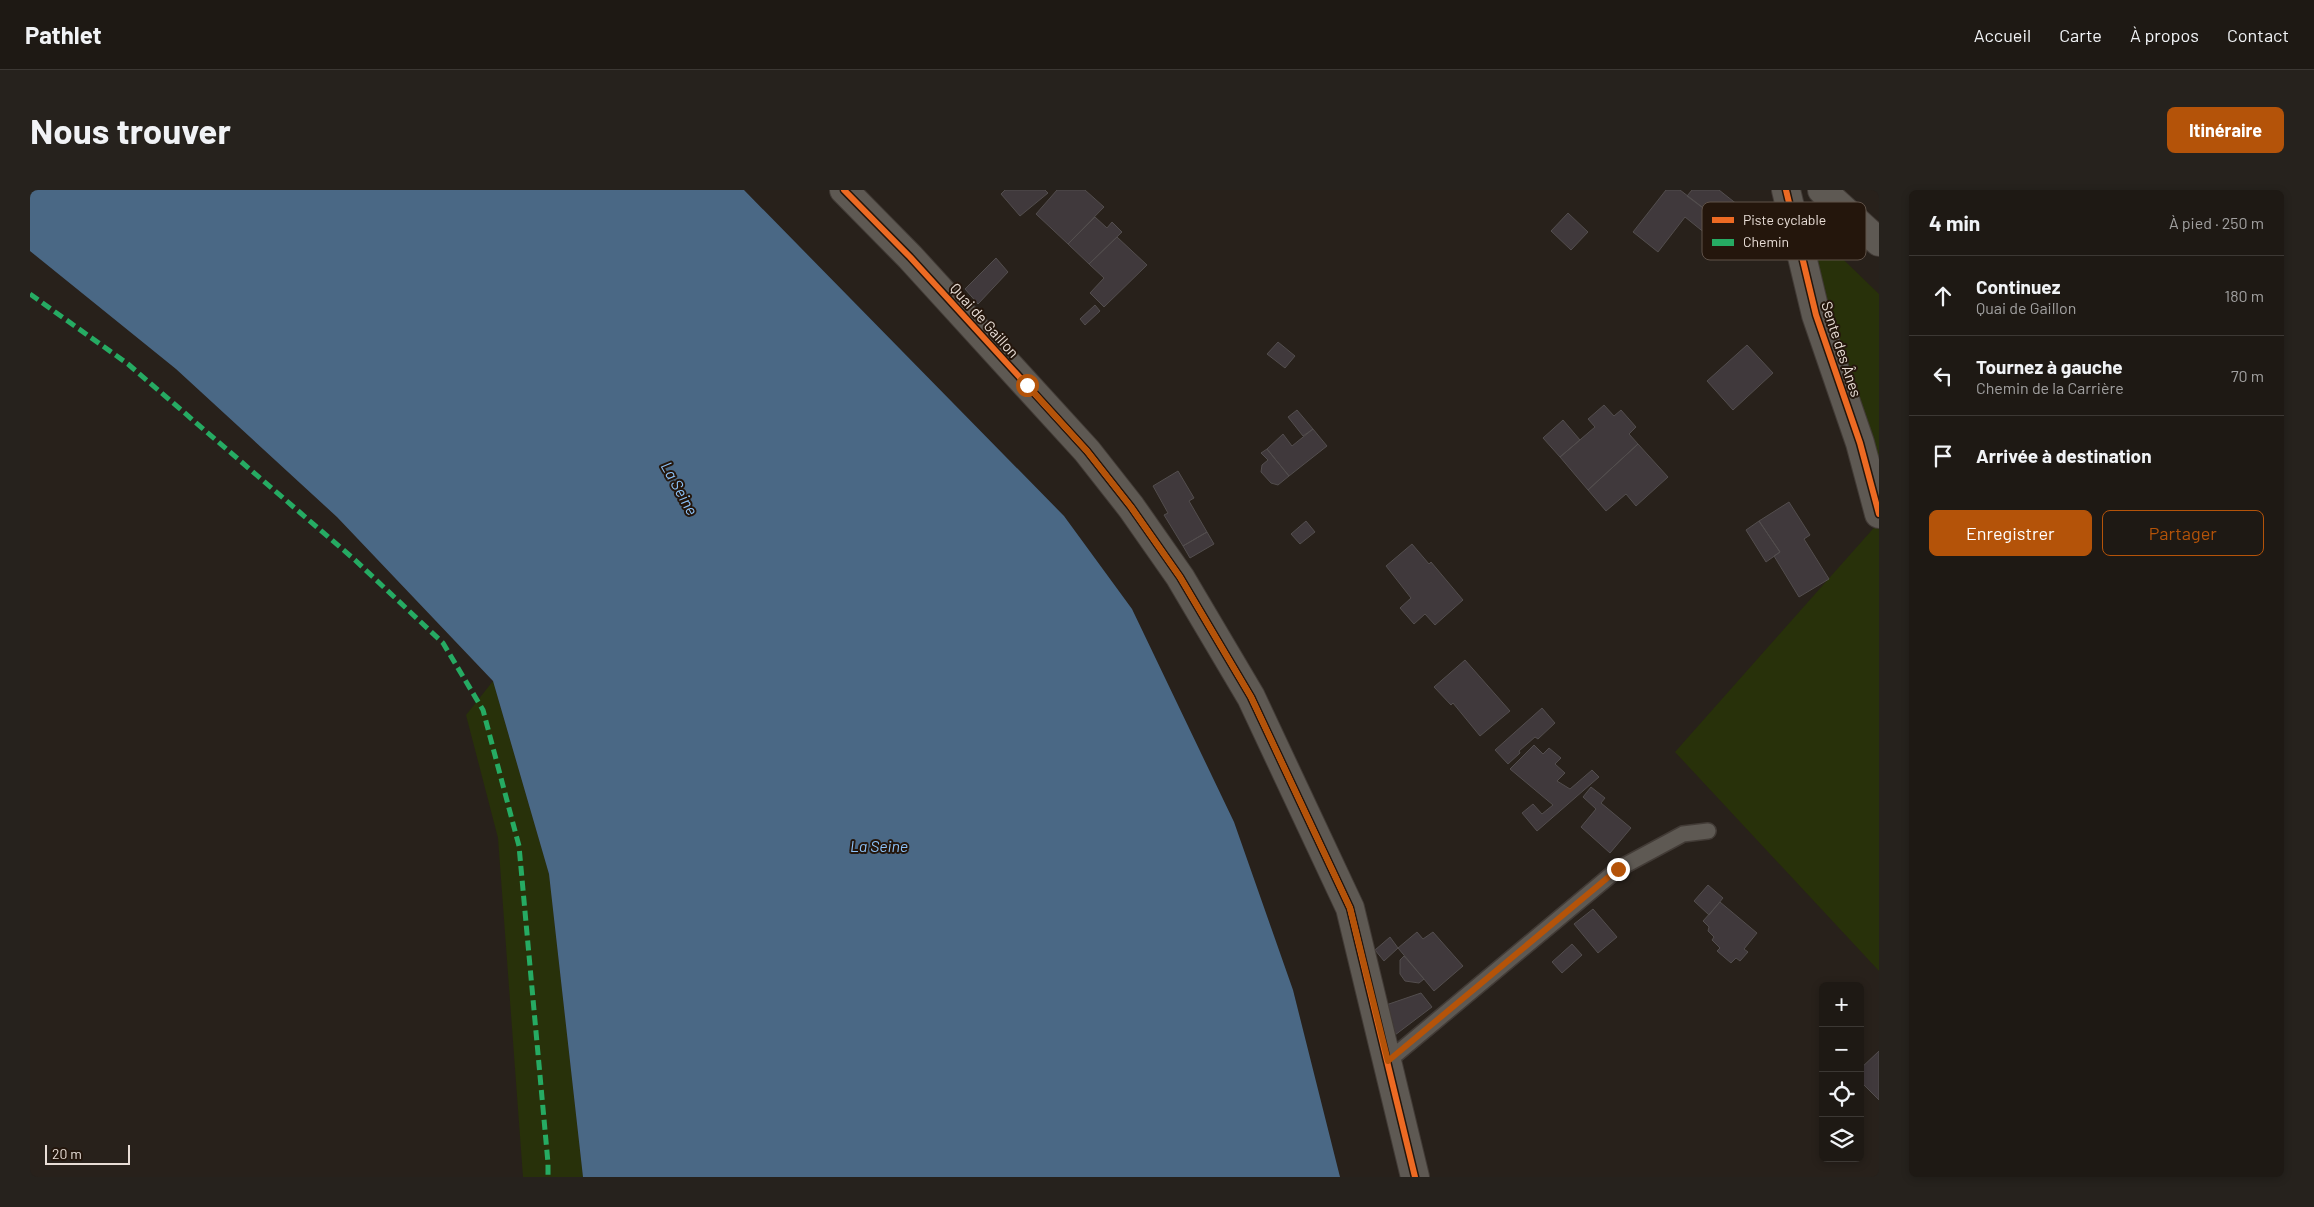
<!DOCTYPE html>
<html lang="fr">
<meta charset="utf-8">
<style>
:root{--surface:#1e1914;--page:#26221d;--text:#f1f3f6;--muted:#a1a0a0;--line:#3c3834;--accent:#b45309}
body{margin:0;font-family:Barlow,sans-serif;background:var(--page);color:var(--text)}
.controls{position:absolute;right:15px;bottom:15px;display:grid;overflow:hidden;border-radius:8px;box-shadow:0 2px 8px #0003}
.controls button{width:45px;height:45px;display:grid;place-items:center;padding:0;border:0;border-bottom:1px solid var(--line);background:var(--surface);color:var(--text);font:25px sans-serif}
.scale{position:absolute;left:15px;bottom:12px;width:85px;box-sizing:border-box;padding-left:5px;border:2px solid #e8ddd6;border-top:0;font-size:14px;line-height:18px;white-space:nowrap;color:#e8ddd6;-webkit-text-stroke:4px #24160c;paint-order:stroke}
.stop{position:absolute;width:15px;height:15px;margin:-11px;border:4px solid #b45309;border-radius:50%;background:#fff}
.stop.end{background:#b45309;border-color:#fff;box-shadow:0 1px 5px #0008}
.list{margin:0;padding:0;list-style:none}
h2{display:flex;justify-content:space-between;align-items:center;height:65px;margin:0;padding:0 20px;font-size:21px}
h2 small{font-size:16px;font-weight:400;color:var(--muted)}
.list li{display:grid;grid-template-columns:32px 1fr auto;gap:15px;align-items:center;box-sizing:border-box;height:80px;padding:0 20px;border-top:1px solid var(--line)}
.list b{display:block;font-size:19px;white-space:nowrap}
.list p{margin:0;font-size:16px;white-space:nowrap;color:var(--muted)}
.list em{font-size:16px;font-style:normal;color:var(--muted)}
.actions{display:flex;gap:10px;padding:15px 20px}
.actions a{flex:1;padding:11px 0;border:1px solid var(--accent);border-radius:8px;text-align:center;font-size:18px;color:var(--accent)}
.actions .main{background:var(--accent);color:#fff}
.icon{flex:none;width:28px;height:28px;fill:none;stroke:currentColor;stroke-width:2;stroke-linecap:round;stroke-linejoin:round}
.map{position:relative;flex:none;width:1849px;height:987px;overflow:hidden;border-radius:8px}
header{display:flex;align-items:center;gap:30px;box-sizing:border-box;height:70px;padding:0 25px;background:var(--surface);border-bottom:1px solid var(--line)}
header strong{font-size:24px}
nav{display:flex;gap:28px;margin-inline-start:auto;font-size:18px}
.intro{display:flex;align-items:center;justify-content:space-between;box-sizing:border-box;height:120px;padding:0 30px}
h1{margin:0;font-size:35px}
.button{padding:12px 22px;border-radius:8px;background:var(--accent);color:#fff;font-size:18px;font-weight:700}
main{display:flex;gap:30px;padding:0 30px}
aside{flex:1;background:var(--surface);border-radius:8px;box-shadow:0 2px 8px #0003}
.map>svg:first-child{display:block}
.green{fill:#28310a}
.water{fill:#4a6885}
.building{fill:#40393c;stroke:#534e4e}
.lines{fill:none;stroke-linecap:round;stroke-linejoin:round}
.service-casing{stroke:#423b36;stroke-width:18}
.minor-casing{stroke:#423b36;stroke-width:30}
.service{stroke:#5e5953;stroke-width:15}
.minor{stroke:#5e5953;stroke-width:28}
.quiet{stroke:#26ab63;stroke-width:5;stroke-dasharray:10 5;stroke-linecap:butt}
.cycleway-casing{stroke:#24160c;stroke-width:9}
.cycleway{stroke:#ed6a23;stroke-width:6}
.route{stroke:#b45309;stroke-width:6}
.labels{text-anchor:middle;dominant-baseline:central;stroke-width:4;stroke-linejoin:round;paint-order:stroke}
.street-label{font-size:15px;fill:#e8ddd6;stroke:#24160c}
.water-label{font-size:16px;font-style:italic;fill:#8dc3f9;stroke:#24160c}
.key{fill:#24160c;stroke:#5f5249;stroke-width:1}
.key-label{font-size:14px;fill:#e8ddd6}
</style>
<header>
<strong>Pathlet</strong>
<nav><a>Accueil</a><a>Carte</a><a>À propos</a><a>Contact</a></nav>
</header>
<div class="intro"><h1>Nous trouver</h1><a class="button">Itinéraire</a></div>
<main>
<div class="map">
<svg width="1849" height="987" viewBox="0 0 1849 987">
<rect width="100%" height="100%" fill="#28211b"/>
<path class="green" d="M1757 15 1849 104V292Z
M1849 332V781L1645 562Z
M463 491 519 684 553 987H493L468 648 436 525Z"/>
<path class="water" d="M0 0H714L1034 326 1102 419 1204 632 1263 800 1310 987H553L519 684 463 491 307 327 146 179 0 61Z"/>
<path class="building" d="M975 0H1015L1018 3 990 26 971 4Z
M1027 0H1055L1074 17 1038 54 1006 24Z
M1636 0H1650L1693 33 1681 48 1655 27 1628 62 1603 42Z
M1662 0H1689L1708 15 1693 33 1657 6Z
M1538 23 1558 42 1541 60 1521 41Z
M1065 27 1077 38 1082 32 1092 42 1059 74 1038 54Z
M1087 47 1117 75 1074 117 1060 103 1074 88 1059 74Z
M966 68 978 82 948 114 935 99Z
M1065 115 1070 121 1055 135 1050 129Z
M1248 152 1265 166 1255 178 1237 164Z
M1717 155 1743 183 1703 220 1677 191Z
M1574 215 1584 226 1591 220 1606 237 1599 244 1608 254 1558 300 1530 267 1565 237 1558 229Z
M1267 220 1283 239 1273 246 1258 227Z
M1533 230 1550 250 1530 267 1513 248Z
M1283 239 1297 256 1259 286 1237 259 1253 244 1262 256Z
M1608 254 1638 287 1606 316 1596 304 1576 321 1558 300Z
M1237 259 1259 286 1248 295 1241 293 1231 282 1232 275 1238 270 1231 263Z
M1148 281 1164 308 1159 311 1177 342 1153 356 1134 325 1138 323 1123 296Z
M1759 312 1780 345 1774 349 1799 389 1769 407 1744 366 1750 362 1729 331Z
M1276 331 1285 342 1270 354 1261 344Z
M1729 331 1750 362 1736 372 1716 340Z
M1177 342 1184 354 1160 368 1153 356Z
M1382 354 1399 374 1401 372 1433 410 1405 435 1395 424 1384 434 1370 418 1381 408 1356 376Z
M1435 470 1480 521 1450 546 1423 513 1421 515 1404 497Z
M1512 518 1525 533 1508 549 1505 547 1489 561 1490 563 1478 574 1465 560Z
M1504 555 1513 564 1519 558 1531 568 1525 574 1535 583 1527 591 1540 599 1562 580 1569 587 1507 641 1492 623 1503 614 1512 624 1523 615 1480 579Z
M1561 597 1575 608 1571 613 1601 638 1580 663 1551 637 1566 619 1553 607Z
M1678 695 1693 708 1679 725 1664 711Z
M1690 712 1727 743 1714 759 1718 762 1710 771 1706 768 1701 773 1687 761 1690 758 1682 750 1684 747 1678 741 1679 737 1673 731Z
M1563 719 1587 747 1568 763 1544 734Z
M1387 742 1393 749 1403 742 1433 776 1404 801 1368 758Z
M1360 747 1368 758 1354 771 1345 760Z
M1542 754 1552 765 1532 783 1522 772Z
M1374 766 1394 789 1389 793 1375 791 1370 784V770Z
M1391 803 1402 817 1365 845 1356 815Z
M1849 861V910L1830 891V879Z"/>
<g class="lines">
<defs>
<path id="service" d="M1358 871 1588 679 1653 644 1678 641"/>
<path id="minor" d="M814 0 880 67 1057 261 1101 317 1150 387 1221 507 1320 718 1385 987
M1756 0 1786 125 1830 253 1849 324
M1792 0 1849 52"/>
</defs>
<use href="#service" class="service-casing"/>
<use href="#minor" class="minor-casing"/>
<use href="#service" class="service"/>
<use href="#minor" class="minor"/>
<path class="quiet" d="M0 104 98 174 325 370 413 453 453 520 489 656 518 973V987"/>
<defs>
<path id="cycleway" d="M814 0 880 67 1057 261 1101 317 1150 387 1221 507 1320 718 1385 987
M1756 0 1786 125 1830 253 1849 324"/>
</defs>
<use href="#cycleway" class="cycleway-casing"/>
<use href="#cycleway" class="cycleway"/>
</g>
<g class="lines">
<path class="route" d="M997 195 1057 261 1101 317 1150 387 1221 507 1320 718 1358 871 1588 679"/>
</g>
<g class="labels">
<g class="street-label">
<text transform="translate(955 130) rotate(48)">Quai de Gaillon</text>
<text transform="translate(1812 159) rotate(72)">Sente des Ânes</text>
</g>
<g class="water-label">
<text transform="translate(650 298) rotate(61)">La Seine</text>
<text x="849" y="655">La Seine</text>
</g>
</g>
<rect x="1672" y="12" width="164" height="58" rx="8" class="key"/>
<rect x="1682" y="27" width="22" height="6" fill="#ed6a23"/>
<rect x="1682" y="49" width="22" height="7" fill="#26ab63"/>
<g class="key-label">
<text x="1713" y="35">Piste cyclable</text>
<text x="1713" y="57">Chemin</text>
</g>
</svg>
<div class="controls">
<button>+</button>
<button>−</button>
<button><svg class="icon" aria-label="locate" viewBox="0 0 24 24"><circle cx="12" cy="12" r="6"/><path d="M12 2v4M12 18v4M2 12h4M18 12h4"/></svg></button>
<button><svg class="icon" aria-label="layers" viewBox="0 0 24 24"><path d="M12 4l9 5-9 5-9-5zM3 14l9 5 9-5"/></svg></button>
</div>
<div class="scale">20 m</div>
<div class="stop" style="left:997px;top:195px"></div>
<div class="stop end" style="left:1588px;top:679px"></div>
</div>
<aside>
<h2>4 min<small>À pied · 250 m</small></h2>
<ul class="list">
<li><svg class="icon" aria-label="ahead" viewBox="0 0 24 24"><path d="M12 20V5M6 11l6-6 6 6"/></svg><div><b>Continuez</b><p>Quai de Gaillon</p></div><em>180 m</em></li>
<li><svg class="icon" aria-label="left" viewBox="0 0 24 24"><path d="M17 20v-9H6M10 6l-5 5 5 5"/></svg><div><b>Tournez à gauche</b><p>Chemin de la Carrière</p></div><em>70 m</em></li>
<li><svg class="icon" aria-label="arrive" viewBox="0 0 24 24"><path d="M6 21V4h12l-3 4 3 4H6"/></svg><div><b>Arrivée à destination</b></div></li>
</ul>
<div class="actions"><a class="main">Enregistrer</a><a>Partager</a></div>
</aside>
</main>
